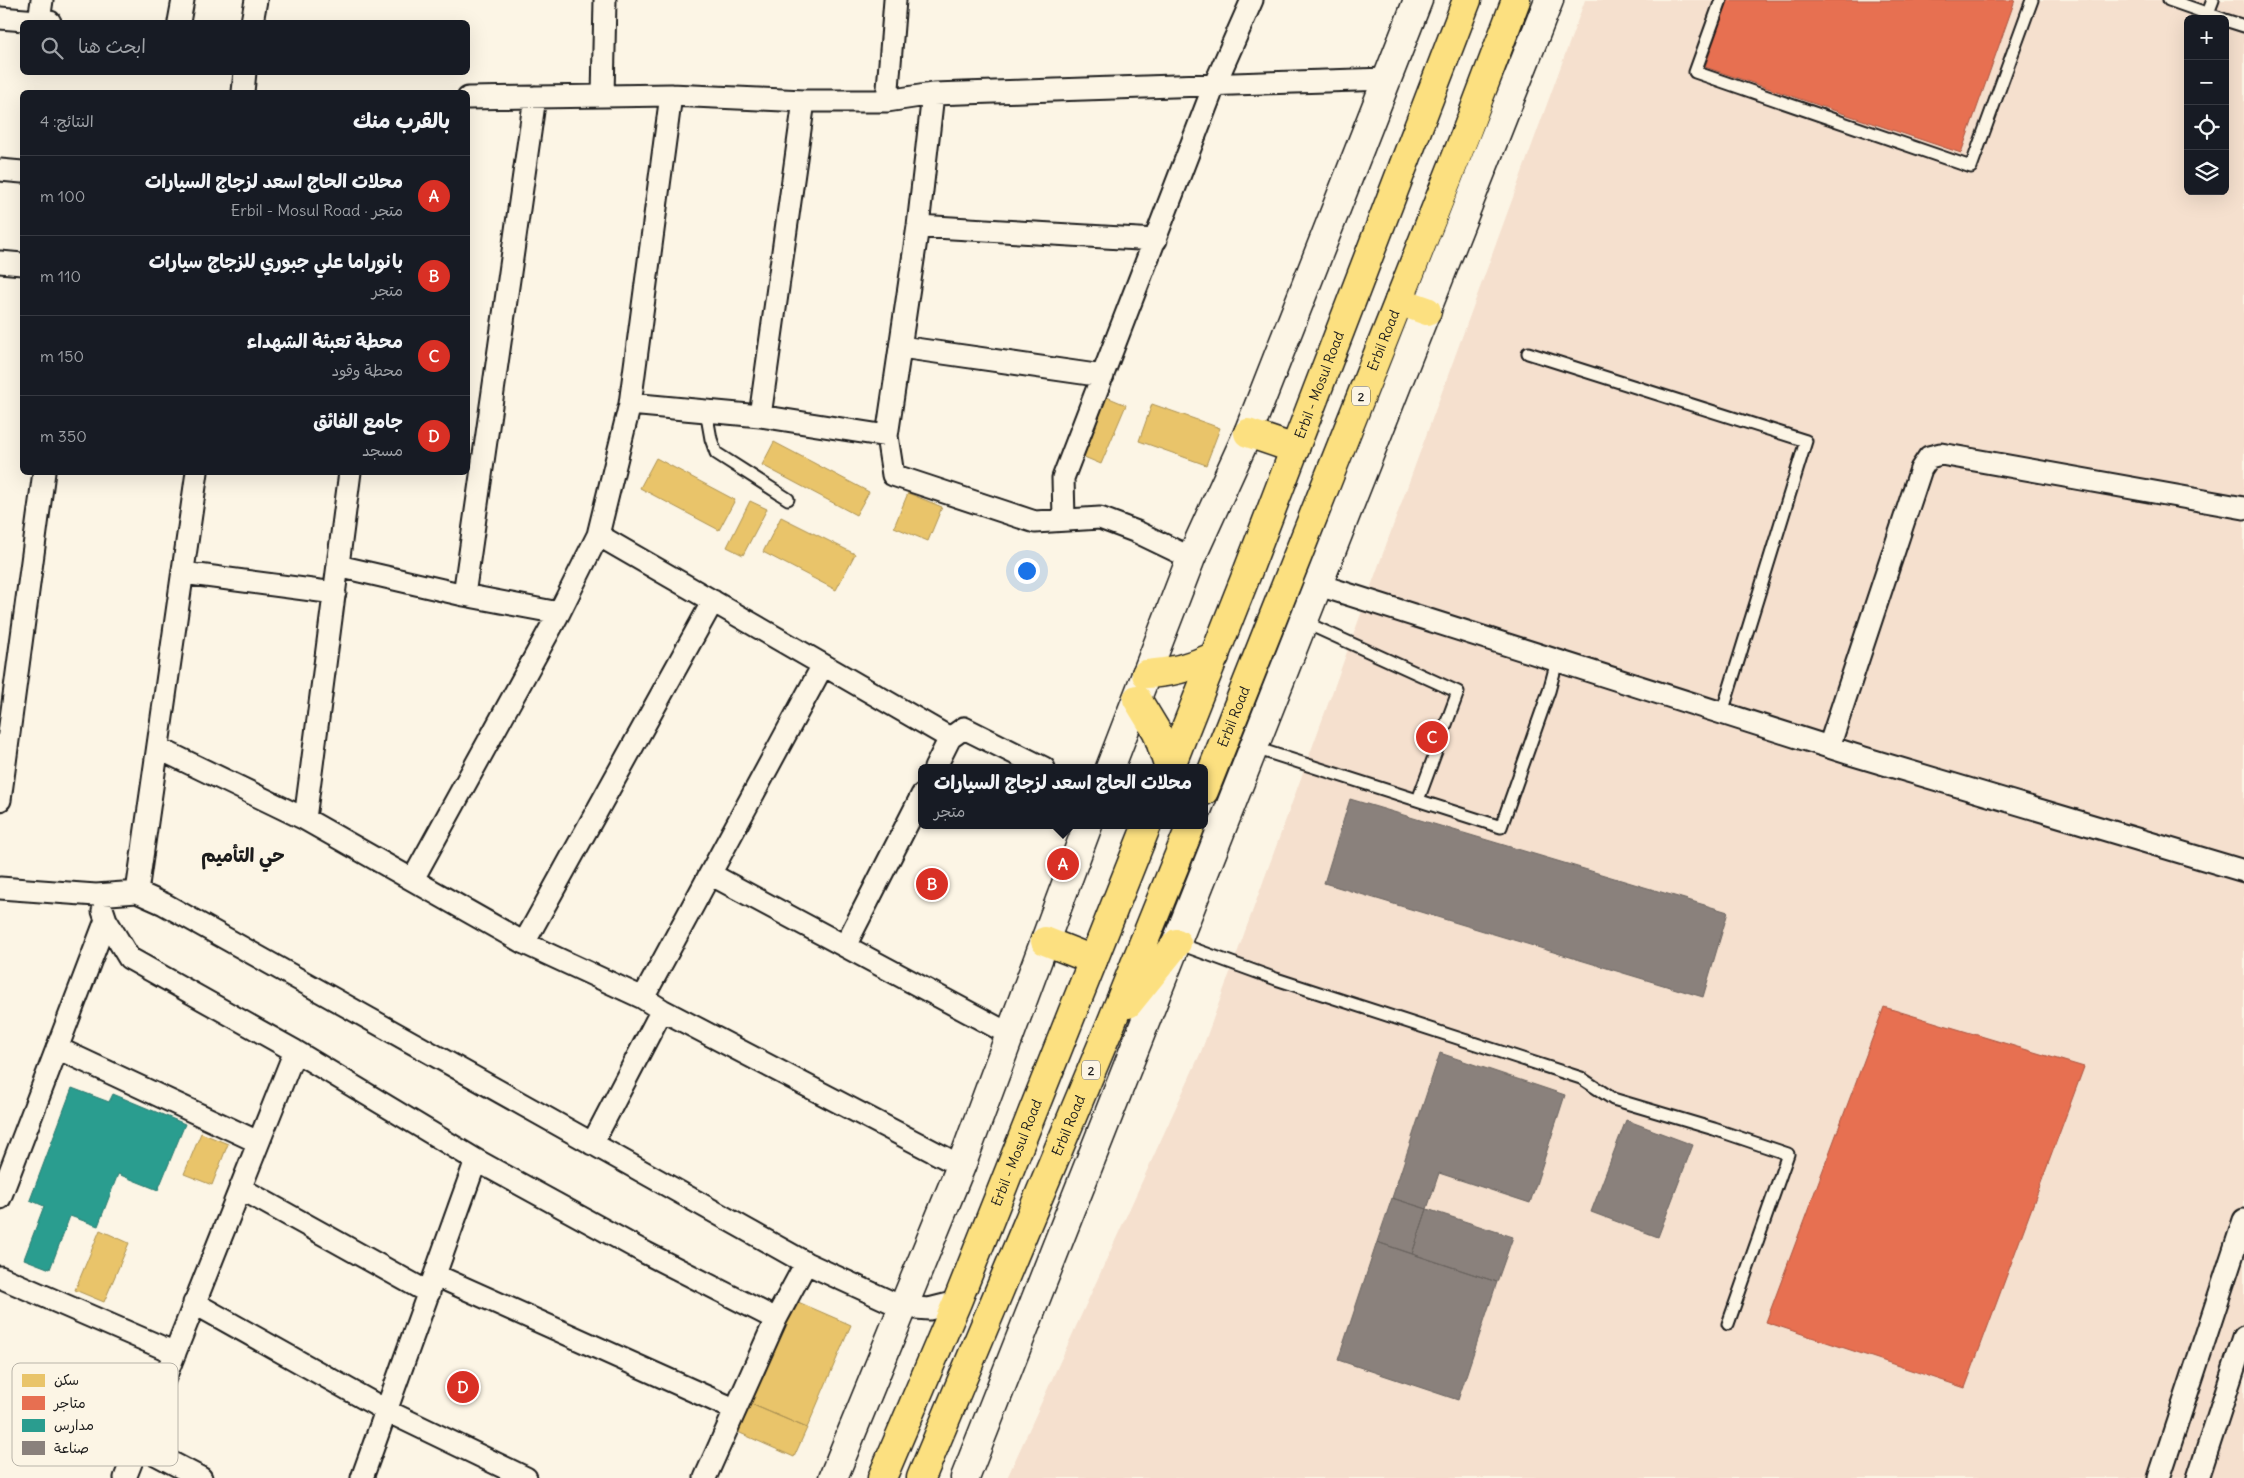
<!DOCTYPE html>
<html lang="ar">
<meta charset="utf-8">
<style>
:root{--surface:#171b24;--page:#20242c;--text:#f1f3f6;--muted:#9ea1a6;--line:#363941;--accent:#d93025}
body{margin:0;font-family:Delius,"Playpen Sans Arabic",sans-serif;background:var(--page);color:var(--text);direction:rtl}
.controls{position:absolute;right:15px;top:15px;display:grid;overflow:hidden;border-radius:8px;box-shadow:0 5px 20px #0002}
.controls button{width:45px;height:45px;display:grid;place-items:center;padding:0;border:0;border-bottom:1px solid var(--line);background:var(--surface);color:var(--text);font:25px sans-serif}
.you{position:absolute;left:1026px;top:570px;width:18px;height:18px;margin:-12px;border:4px solid #fff;border-radius:50%;background:#1a73e8;box-shadow:0 0 0 8px #1a73e833}
.badge{display:grid;place-items:center;width:32px;height:32px;border-radius:50%;background:var(--accent);color:#fff;font-size:16px;font-weight:700}
.pin{position:absolute;translate:-50% -50%;border:2px solid #fff;box-shadow:0 1px 5px #0006}
.popup{position:absolute;left:918px;top:764px;width:290px;height:65px;box-sizing:border-box;display:grid;place-content:center;border-radius:8px;background:var(--surface);filter:drop-shadow(0 1px 4px #0005);font-size:16px;white-space:nowrap;color:var(--muted)}
.popup b{font-size:19px;color:var(--text)}
.popup::after{content:'';position:absolute;left:50%;top:100%;margin-left:-10px;border:10px solid transparent;border-top-color:var(--surface)}
.list{margin:0;padding:0;list-style:none}
h2{display:flex;justify-content:space-between;align-items:center;height:65px;margin:0;padding:0 20px;font-size:21px}
h2 small{font-size:16px;font-weight:400;color:var(--muted)}
.list li{display:grid;grid-template-columns:32px 1fr auto;gap:15px;align-items:center;box-sizing:border-box;height:80px;padding:0 20px;border-top:1px solid var(--line)}
.list b{display:block;font-size:19px;white-space:nowrap}
.list p{margin:0;font-size:16px;white-space:nowrap;color:var(--muted)}
.list em{font-size:16px;font-style:normal;color:var(--muted)}
.icon{flex:none;width:28px;height:28px;fill:none;stroke:currentColor;stroke-width:2;stroke-linecap:round;stroke-linejoin:round}
.map{position:relative;flex:none;width:2244px;height:1478px;overflow:hidden;direction:ltr}
.search{position:absolute;background:var(--surface);box-shadow:0 5px 20px #0002;left:20px;top:20px;width:450px;height:55px;display:flex;align-items:center;gap:12px;box-sizing:border-box;padding:0 18px;border-radius:8px;color:var(--muted);font-size:19px}
.panel{position:absolute;background:var(--surface);box-shadow:0 5px 20px #0002;left:20px;top:90px;width:450px;height:385px;border-radius:8px;direction:rtl}
.map>svg:first-child{display:block}
.built{fill:#f5e0ce;fill-rule:evenodd}
.homes{fill:#e9c46a;stroke:#ac9253}
.shops{fill:#e76f51;stroke:#aa5641}
.schools{fill:#2a9d8f;stroke:#26766c}
.industry{fill:#8a817c;stroke:#69635f}
.lines{fill:none;stroke-linecap:round;stroke-linejoin:round}
.service-casing{stroke:#1c1c1c;stroke-width:15}
.minor-casing{stroke:#1c1c1c;stroke-width:25}
.secondary-casing{stroke:#1c1c1c;stroke-width:31}
.trunk-casing{stroke:#1c1c1c;stroke-width:31}
.service{stroke:#fcf5e5;stroke-width:11}
.minor{stroke:#fcf5e5;stroke-width:21}
.secondary{stroke:#fcf5e5;stroke-width:28}
.trunk{stroke:#fce080;stroke-width:28}
.labels{text-anchor:middle;dominant-baseline:central;stroke-width:5;stroke-linejoin:round;paint-order:stroke}
.shield{fill:#fcf5e5;stroke:#5f5d58;stroke-width:1}
.shield-label{font-size:12px;font-weight:bold;fill:#1c1c1c}
.street-label{font-size:14px;fill:#1c1c1c;stroke:#fcf5e5}
.district-label{font-size:19px;font-weight:bold;fill:#1c1c1c;stroke:#fcf5e5}
.key{fill:#fcf5e5;stroke:#b9b4a9;stroke-width:1}
.key-label{font-size:14px;fill:#1c1c1c}
</style>
<div class="map">
<svg width="2244" height="1478" viewBox="0 0 2244 1478">
<rect width="100%" height="100%" fill="#fcf5e5"/>
<filter id="ink" filterUnits="userSpaceOnUse"><feTurbulence type="fractalNoise" baseFrequency=".02" numOctaves="2"/><feDisplacementMap in="SourceGraphic" scale="10" xChannelSelector="R" yChannelSelector="G"/><feConvolveMatrix kernelMatrix="1 2 1 2 8 2 1 2 1" color-interpolation-filters="sRGB"/></filter>
<g filter="url(#ink)">
<path class="built" d="M1585 0H2244V1478H1007L1201 1052ZM2188 19H2225V191H2188Z"/>
<path class="homes" d="M1102 395 1126 405 1101 464 1077 454Z
M1152 404 1220 428 1206 465 1139 441Z
M774 442 869 492 856 515 762 465Z
M656 458 735 500 719 530 640 488Z
M908 493 942 507 928 541 894 527Z
M750 501 767 509 743 555 727 547Z
M781 517 855 554 836 590 763 552Z
M201 1133 228 1144 212 1185 184 1174Z
M100 1230 129 1243 104 1302 75 1290Z
M789 1298 851 1325 807 1428 744 1401Z
M744 1401 807 1428 794 1457 731 1429Z"/>
<path class="shops" d="M1728 0H2015L1961 153 1705 67Z
M1884 1007 2084 1067 1965 1388 1766 1322Z"/>
<path class="schools" d="M72 1088 109 1102 113 1094 185 1124 158 1190 118 1174 98 1226 70 1216 50 1269 24 1259 44 1206 30 1200Z"/>
<path class="industry" d="M1350 799 1728 912 1703 997 1324 883Z
M1440 1053 1565 1095 1530 1203 1439 1173 1427 1209 1392 1198Z
M1626 1120 1693 1145 1658 1237 1591 1212Z
M1392 1198 1427 1209 1412 1254 1377 1242Z
M1427 1209 1513 1237 1497 1282 1412 1254Z
M1377 1242 1497 1282 1458 1400 1338 1360Z"/>
<g class="lines">
<defs>
<path id="service" d="M1721 0 1695 72 1971 167 2032 0
M2169 0 2223 19
M2208 13 2213 0
M2225 20 2244 26
M1528 353 1806 441 1722 713
M706 411 711 439 716 453 788 499
M1304 622 1458 692 1418 800
M1255 748 1501 827 1549 691 1557 661
M1177 943 1276 979 1581 1078 1613 1099 1714 1129 1788 1154 1728 1324"/>
<path id="minor" d="M0 18 50 22
M39 21 42 0
M179 22 183 0
M252 22 256 0
M243 92 245 72
M671 95 630 404 598 535 950 738 964 728 1044 768
M603 96 605 0
M468 98 671 95 804 101H887L933 94 1387 79
M887 101 895 0
M0 170 22 172
M918 226 1156 240
M0 262 22 264
M901 347 1103 376
M630 404 760 416 887 436 893 475 1035 522 1100 518 1137 532 1191 558
M760 416 804 101
M887 436 918 226 933 94
M1064 519 1063 478 1214 86 1252 0
M338 566 464 595 559 613
M183 573 335 593
M1319 585 1854 755 2244 871
M464 595 535 97
M1829 747 1921 469 1929 457 1941 454 2244 508
M158 748 305 819 524 943 643 998 662 1010 961 1166
M935 768 950 738
M0 800 44 472
M305 819 350 472
M710 874 1011 1035
M413 879 559 613 598 535
M0 888 96 895 137 892 164 904 806 1263 902 1307 929 1309 957 1302
M137 892 197 472
M106 920 129 958 295 1051 476 1160 646 1253 776 1319
M524 943 713 601
M845 946 922 795
M643 998 823 665
M57 1048 258 1142
M592 1144 662 1010
M240 1188 429 1293
M0 1198 106 920 103 911
M435 1275 734 1409
M0 1277 175 1353
M194 1303 387 1411 526 1478
M138 1445 201 1478
M125 1478 295 1051
M362 1478 476 1160
M705 1478 776 1319 806 1263
M2159 1478 2244 1220
M2198 1478 2244 1337"/>
<path id="secondary" d="M1110 768 1191 558 1248 433 1418 0
M833 1478 961 1166 1088 825
M965 1478 1549 0"/>
<g id="trunk">
<path d="M1399 301 1427 311"/>
<path d="M1248 433 1295 449"/>
<path d="M1146 674C1171 673 1192 667 1215 656"/>
<path d="M1137 699 1157 732 1169 768"/>
<path id="s1" d="M1170 768 1244 581 1467 0"/>
<path id="s2" d="M1204 791 1465 135 1516 0"/>
<path d="M1045 941 1093 960"/>
<path d="M1128 1004 1177 943"/>
<path id="s3" d="M882 1478 957 1302 1147 825"/>
<path id="s4" d="M921 1478 1110 1026 1191 825"/>
</g>
</defs>
<use href="#service" class="service-casing"/>
<use href="#minor" class="minor-casing"/>
<use href="#secondary" class="secondary-casing"/>
<use href="#trunk" class="trunk-casing"/>
<use href="#service" class="service"/>
<use href="#minor" class="minor"/>
<use href="#secondary" class="secondary"/>
<use href="#trunk" class="trunk"/>
</g>
</g>
<g class="labels">
<g class="shield">
<rect x="1352" y="386.5" width="18" height="19" rx="4"/>
<rect x="1082" y="1060.5" width="18" height="19" rx="4"/>
</g>
<g class="shield-label">
<text x="1361" y="396">2</text>
<text x="1091" y="1070">2</text>
</g>
<g class="street-label">
<text stroke="none"><textPath href="#s2" startOffset="485">Erbil Road</textPath></text>
<text stroke="none"><textPath href="#s1" startOffset="411">Erbil - Mosul Road</textPath></text>
<text stroke="none"><textPath href="#s2" startOffset="80">Erbil Road</textPath></text>
<text stroke="none"><textPath href="#s4" startOffset="382">Erbil Road</textPath></text>
<text stroke="none"><textPath href="#s3" startOffset="352">Erbil - Mosul Road</textPath></text>
</g>
<g class="district-label">
<text x="243" y="855">حي التأميم</text>
</g>
</g>
<rect x="12" y="1363" width="166" height="103" rx="8" class="key"/>
<rect x="22" y="1374" width="23" height="13" fill="#e9c46a"/>
<rect x="22" y="1396" width="23" height="14" fill="#e76f51"/>
<rect x="22" y="1419" width="23" height="13" fill="#2a9d8f"/>
<rect x="22" y="1441" width="23" height="14" fill="#8a817c"/>
<g class="key-label">
<text x="54" y="1385">سكن</text>
<text x="54" y="1408">متاجر</text>
<text x="54" y="1430">مدارس</text>
<text x="54" y="1453">صناعة</text>
</g>
</svg>
<div class="controls">
<button>+</button>
<button>−</button>
<button><svg class="icon" aria-label="locate" viewBox="0 0 24 24"><circle cx="12" cy="12" r="6"/><path d="M12 2v4M12 18v4M2 12h4M18 12h4"/></svg></button>
<button><svg class="icon" aria-label="layers" viewBox="0 0 24 24"><path d="M12 4l9 5-9 5-9-5zM3 14l9 5 9-5"/></svg></button>
</div>
<div class="you"></div>
<div class="pin badge" style="left:1063px;top:864px">A</div>
<div class="popup"><b>محلات الحاج اسعد لزجاج السيارات</b>متجر</div>
<div class="pin badge" style="left:932px;top:884px">B</div>
<div class="pin badge" style="left:1432px;top:737px">C</div>
<div class="pin badge" style="left:463px;top:1387px">D</div>
<div class="search"><svg class="icon" aria-label="search" viewBox="0 0 24 24"><circle cx="10" cy="10" r="6"/><path d="M15 15l6 6"/></svg>ابحث هنا</div>
<section class="panel">
<h2>بالقرب منك<small>النتائج: 4</small></h2>
<ul class="list">
<li><span class="badge">A</span><div><b>محلات الحاج اسعد لزجاج السيارات</b><p>متجر · Erbil - Mosul Road</p></div><em>100 m</em></li>
<li><span class="badge">B</span><div><b>بانوراما علي جبوري للزجاج سيارات</b><p>متجر</p></div><em>110 m</em></li>
<li><span class="badge">C</span><div><b>محطة تعبئة الشهداء</b><p>محطة وقود</p></div><em>150 m</em></li>
<li><span class="badge">D</span><div><b>جامع الفائق</b><p>مسجد</p></div><em>350 m</em></li>
</ul>
</section>
</div>
